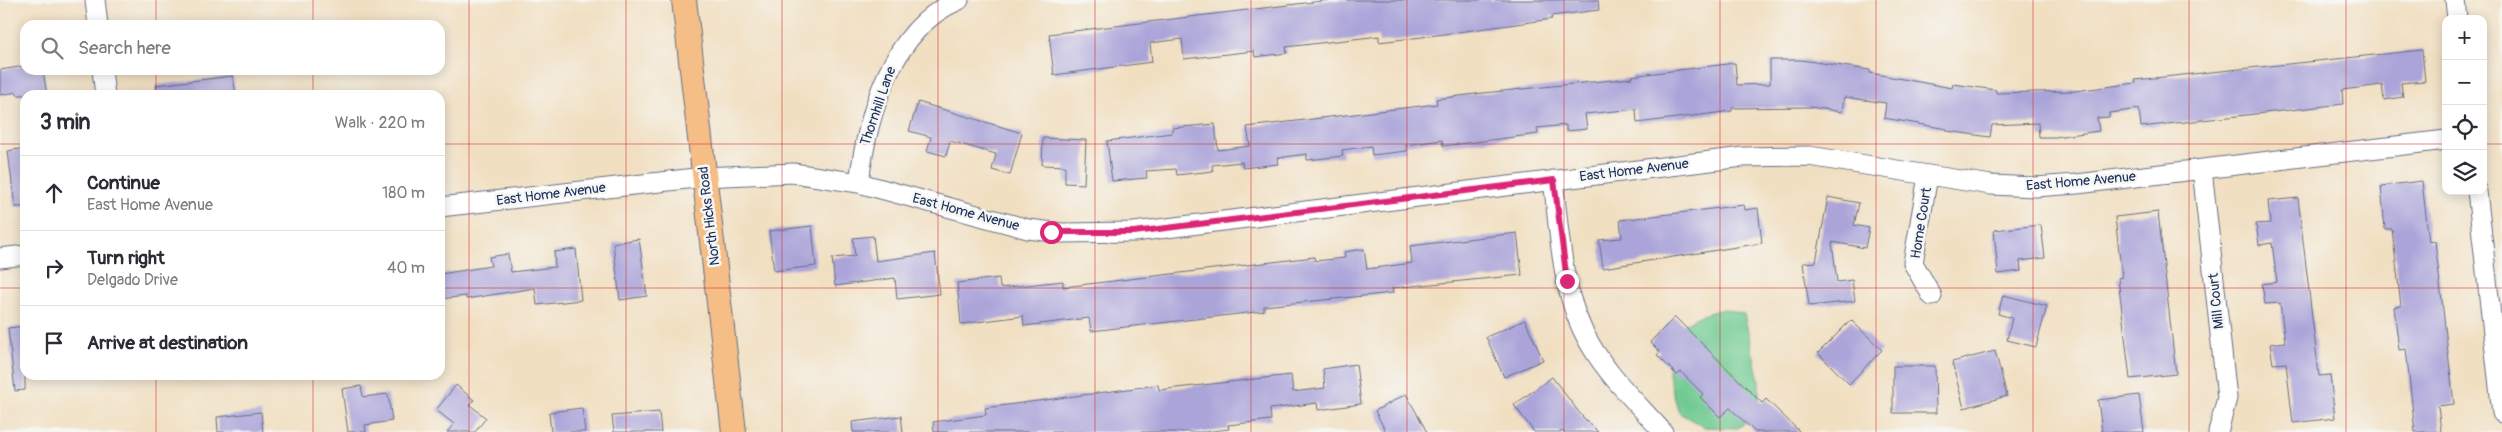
<!DOCTYPE html>
<meta charset="utf-8">
<style>
:root{--surface:#fff;--page:#f7f7f7;--text:#2b2b33;--muted:#7c7c81;--line:#e1e1e2}
body{margin:0;font-family:Pangolin,sans-serif;background:var(--page);color:var(--text)}
.controls{position:absolute;right:15px;top:15px;display:grid;overflow:hidden;border-radius:10px;box-shadow:0 2px 12px #0003}
.controls button{width:45px;height:45px;display:grid;place-items:center;padding:0;border:0;border-bottom:1px solid var(--line);background:var(--surface);color:var(--text);font:25px sans-serif}
.stop{position:absolute;width:15px;height:15px;margin:-11px;border:4px solid #db2777;border-radius:50%;background:#fff}
.stop.end{background:#db2777;border-color:#fff;box-shadow:0 1px 5px #0008}
.list{margin:0;padding:0;list-style:none}
h2{display:flex;justify-content:space-between;align-items:center;height:65px;margin:0;padding:0 20px;font-size:21px}
h2 small{font-size:16px;font-weight:400;color:var(--muted)}
.list li{display:grid;grid-template-columns:32px 1fr auto;gap:15px;align-items:center;box-sizing:border-box;height:75px;padding:0 20px;border-top:1px solid var(--line)}
.list b{display:block;font-size:19px;white-space:nowrap}
.list p{margin:0;font-size:16px;white-space:nowrap;color:var(--muted)}
.list em{font-size:16px;font-style:normal;color:var(--muted)}
.icon{flex:none;width:28px;height:28px;fill:none;stroke:currentColor;stroke-width:2;stroke-linecap:round;stroke-linejoin:round}
.map{position:relative;flex:none;width:2502px;height:432px;overflow:hidden}
.search{position:absolute;background:var(--surface);box-shadow:0 2px 12px #0003;left:20px;top:20px;width:425px;height:55px;display:flex;align-items:center;gap:12px;box-sizing:border-box;padding:0 18px;border-radius:15px;color:var(--muted);font-size:19px}
.panel{position:absolute;background:var(--surface);box-shadow:0 2px 12px #0003;left:20px;top:90px;width:425px;height:290px;border-radius:15px}
.map>svg:first-child{display:block}
.green{fill:#6fca91;stroke:#457c78}
.building{fill:#aba4d9}
.lines{fill:none;stroke-linecap:round;stroke-linejoin:round}
.minor-casing{stroke:#666d81;stroke-width:21}
.major-casing{stroke:#666d81;stroke-width:26}
.minor{stroke:#fff;stroke-width:19}
.major{stroke:#f5be86;stroke-width:24}
.route{stroke:#db2777;stroke-width:6}
.grid{fill:none;stroke:#d62828;stroke-width:1;stroke-opacity:0.55}
.labels{text-anchor:middle;dominant-baseline:central;stroke-width:5;stroke-linejoin:round;paint-order:stroke}
.street-label{font-size:14px;fill:#1b2f5e;stroke:#f6f6f2}
</style>
<div class="map">
<svg width="2502" height="432" viewBox="0 0 2502 432">
<rect width="100%" height="100%" fill="#f6f6f2"/>
<filter id="ink" filterUnits="userSpaceOnUse"><feTurbulence type="fractalNoise" baseFrequency=".02" numOctaves="2"/><feDisplacementMap in="SourceGraphic" scale="10" xChannelSelector="R" yChannelSelector="G"/><feConvolveMatrix kernelMatrix="1 2 1 2 8 2 1 2 1" color-interpolation-filters="sRGB"/></filter>
<filter id="wash" filterUnits="userSpaceOnUse"><feTurbulence type="fractalNoise" baseFrequency=".0096" numOctaves="4" result="noise"/><feDisplacementMap in="SourceGraphic" scale="20" xChannelSelector="R" yChannelSelector="G"/><feGaussianBlur stdDeviation="1.12" result="paint"/><feColorMatrix in="noise" values="0 0 0 0 0 0 0 0 0 0 0 0 0 0 0 0 0 1.4 0 .05"/><feComposite in="paint" operator="in"/></filter>
<g filter="url(#wash)">
<rect width="100%" height="100%" fill="#f1dfc1"/>
<path class="green" d="M1724 309 1744 314 1759 380V412L1738 428 1705 427 1679 413C1662 357 1656 323 1724 309Z"/>
<g id="blocks">
<path class="building" d="M1330 0H1598L1599 10 1551 16 1552 19 1422 37 1379 42V36L1286 47 1287 53 1255 57 1254 51 1184 59 1182 39 1150 43 1152 62 1054 75 1049 34Z
M2422 50 2425 81 2401 83 2403 97 2384 100 2382 85 2342 90 2343 104 2141 127 2139 109 2109 113V117L2097 118 2099 131 2055 137H2039L2038 123 1992 125 1990 137 1947 131V129L1884 118 1886 103 1844 97 1842 112 1810 107 1732 108V111L1637 123 1636 109 1585 114 1587 129 1566 131V125L1537 128 1538 134 1443 146 1442 140 1406 145 1407 151 1372 155 1371 146 1342 150 1343 156 1307 160V154L1277 158 1278 164 1243 168 1242 162 1212 165 1213 171 1177 175 1176 169 1146 171 1147 178 1112 181 1107 141 1172 133V128L1215 124 1218 150 1250 146 1247 127 1437 104 1436 99 1483 93 1632 78 1631 76 1735 63 1737 85 1770 84V60H1801L1870 70V73L1952 88 1953 84 1996 90V93L2075 91 2136 83 2135 80Z
M25 66V70H43L47 95H17V92L0 95V70Z
M233 76 236 95H157L156 85Z
M918 102 1022 133 1010 175 992 170 996 154 950 141 946 156 927 151 931 137 909 131Z
M1043 138 1086 140 1084 184 1065 183V166L1042 165Z
M25 148V207H15L8 151Z
M2422 181 2429 242 2435 241 2454 404 2438 406 2441 432H2415L2406 349 2399 350 2394 307 2401 306 2392 229H2385L2381 186Z
M1828 197 1859 203 1854 225 1869 228 1865 248 1832 242 1837 282 1852 280 1855 301 1809 306 1803 263 1816 262Z
M2298 198 2319 376 2330 375 2335 418 2293 423 2286 363 2273 364 2270 344 2285 342 2280 303 2265 304 2262 284 2277 282 2272 243 2259 245 2256 224 2270 223 2268 201Z
M1744 205 1745 210 1758 208 1762 243 1603 268 1599 240 1622 238 1620 220Z
M2158 212 2176 374 2130 379 2118 278 2122 277 2115 217Z
M2041 225 2045 258 2020 261 2021 271 1998 274 1994 230Z
M812 226 816 266 774 271 769 231Z
M1517 233 1522 275 1392 288 1393 293 1264 306V311L1091 331 1089 318 1024 326 1023 316 961 324 957 283 999 278 1000 288 1063 281V287L1314 257 1315 261 1345 258 1344 252 1364 249 1367 269 1412 263 1410 246Z
M873 236 876 261 935 253 940 294 897 299 895 278 835 286 832 258 855 256 853 238Z
M639 239 647 296 620 300 613 243Z
M576 249 581 300 537 305 535 288 466 299V296L440 299V274L491 266 489 257 508 254 511 272 555 267 554 252Z
M2003 295 2047 306 2036 347 2007 340 2012 318 1998 314Z
M1675 317 1762 403 1766 399 1800 432H1755L1730 408 1720 417 1700 397 1703 394 1681 372 1677 375 1657 355 1660 352 1650 342Z
M1525 320 1543 360 1504 377 1486 337Z
M1851 320 1882 350 1849 384 1818 353Z
M25 326V390L15 391 8 328Z
M1995 351 2007 396 1964 408 1952 362Z
M1356 364 1361 404 1318 410 1317 403 1270 409 1271 420 1228 425 1229 429 1205 432H934L933 422 986 415 985 408 1158 385 1159 390 1291 375 1293 392 1325 388 1323 369Z
M1893 366H1935L1936 413H1893Z
M1552 377 1581 415 1598 432H1534L1514 405Z
M456 385 474 400 470 405 486 418 475 432H447L454 424 436 410Z
M361 386 363 397 388 394 392 421 365 425 366 432H348L342 389Z
M1406 394 1427 432H1386L1375 411Z
M2139 395 2144 432H2102L2098 400Z
M582 408 585 432H551L549 412Z
M261 412 263 432H218L217 417Z
M659 412 661 432H614L612 416Z
M901 416 903 432H853L852 422Z"/>
</g>
</g>
<g filter="url(#ink)">
<use href="#blocks" fill-opacity="0" stroke="#666d81" stroke-width="1"/>
<g class="lines">
<defs>
<path id="minor" d="M95 0 98 25
M2455 0 2457 19
M102 70 105 95
M2202 169 2227 398 2218 432
M1928 176 1913 263 1932 296
M1553 180C1560 234 1561 296 1590 344 1609 377 1638 404 1663 432
M859 183C867 116 891 28 959 0
M2477 191 2502 413
M440 207 704 177 793 173 859 183 1028 229 1062 233 1134 232 1743 157 1809 156 1991 185 2035 187 2077 184 2446 140
M0 258 25 255"/>
<path id="major" d="M684 0 734 432"/>
</defs>
<use href="#minor" class="minor-casing"/>
<use href="#major" class="major-casing"/>
<use href="#minor" class="minor"/>
<use href="#major" class="major"/>
</g>
</g>
<g class="lines" filter="url(#ink)">
<path class="route" d="M1051 232H1134L1554 180 1567 281"/>
</g>
<path class="grid" d="M156 0V25M313 0V25M469 0V432M626 0V432M782 0V432M938 0V432M1095 0V432M1251 0V432M1407 0V432M1564 0V432M1720 0V432M1876 0V432M2033 0V432M2189 0V432M2346 0V432M156 70V95M313 70V95M0 144H25M440 144H2446M2483 144H2502M0 288H25M440 288H2502M156 375V432M313 375V432"/>
<g class="labels">
<g class="street-label">
<text transform="translate(878 106) rotate(-71)">Thornhill Lane</text>
<text transform="translate(1634 170) rotate(-7)">East Home Avenue</text>
<text transform="translate(2081 181) rotate(-5)">East Home Avenue</text>
<text transform="translate(551 194) rotate(-7)">East Home Avenue</text>
<text transform="translate(966 212) rotate(15)">East Home Avenue</text>
<text transform="translate(709 216) rotate(-97)">North Hicks Road</text>
<text transform="translate(1921 223) rotate(-81)">Home Court</text>
<text transform="translate(2216 301) rotate(-96)">Mill Court</text>
</g>
</g>
</svg>
<div class="controls">
<button>+</button>
<button>−</button>
<button><svg class="icon" aria-label="locate" viewBox="0 0 24 24"><circle cx="12" cy="12" r="6"/><path d="M12 2v4M12 18v4M2 12h4M18 12h4"/></svg></button>
<button><svg class="icon" aria-label="layers" viewBox="0 0 24 24"><path d="M12 4l9 5-9 5-9-5zM3 14l9 5 9-5"/></svg></button>
</div>
<div class="stop" style="left:1051px;top:232px"></div>
<div class="stop end" style="left:1567px;top:281px"></div>
<div class="search"><svg class="icon" aria-label="search" viewBox="0 0 24 24"><circle cx="10" cy="10" r="6"/><path d="M15 15l6 6"/></svg>Search here</div>
<section class="panel">
<h2>3 min<small>Walk · 220 m</small></h2>
<ul class="list">
<li><svg class="icon" aria-label="ahead" viewBox="0 0 24 24"><path d="M12 20V5M6 11l6-6 6 6"/></svg><div><b>Continue</b><p>East Home Avenue</p></div><em>180 m</em></li>
<li><svg class="icon" aria-label="right" viewBox="0 0 24 24"><path d="M7 20v-9h11M14 6l5 5-5 5"/></svg><div><b>Turn right</b><p>Delgado Drive</p></div><em>40 m</em></li>
<li><svg class="icon" aria-label="arrive" viewBox="0 0 24 24"><path d="M6 21V4h12l-3 4 3 4H6"/></svg><div><b>Arrive at destination</b></div></li>
</ul>
</section>
</div>
